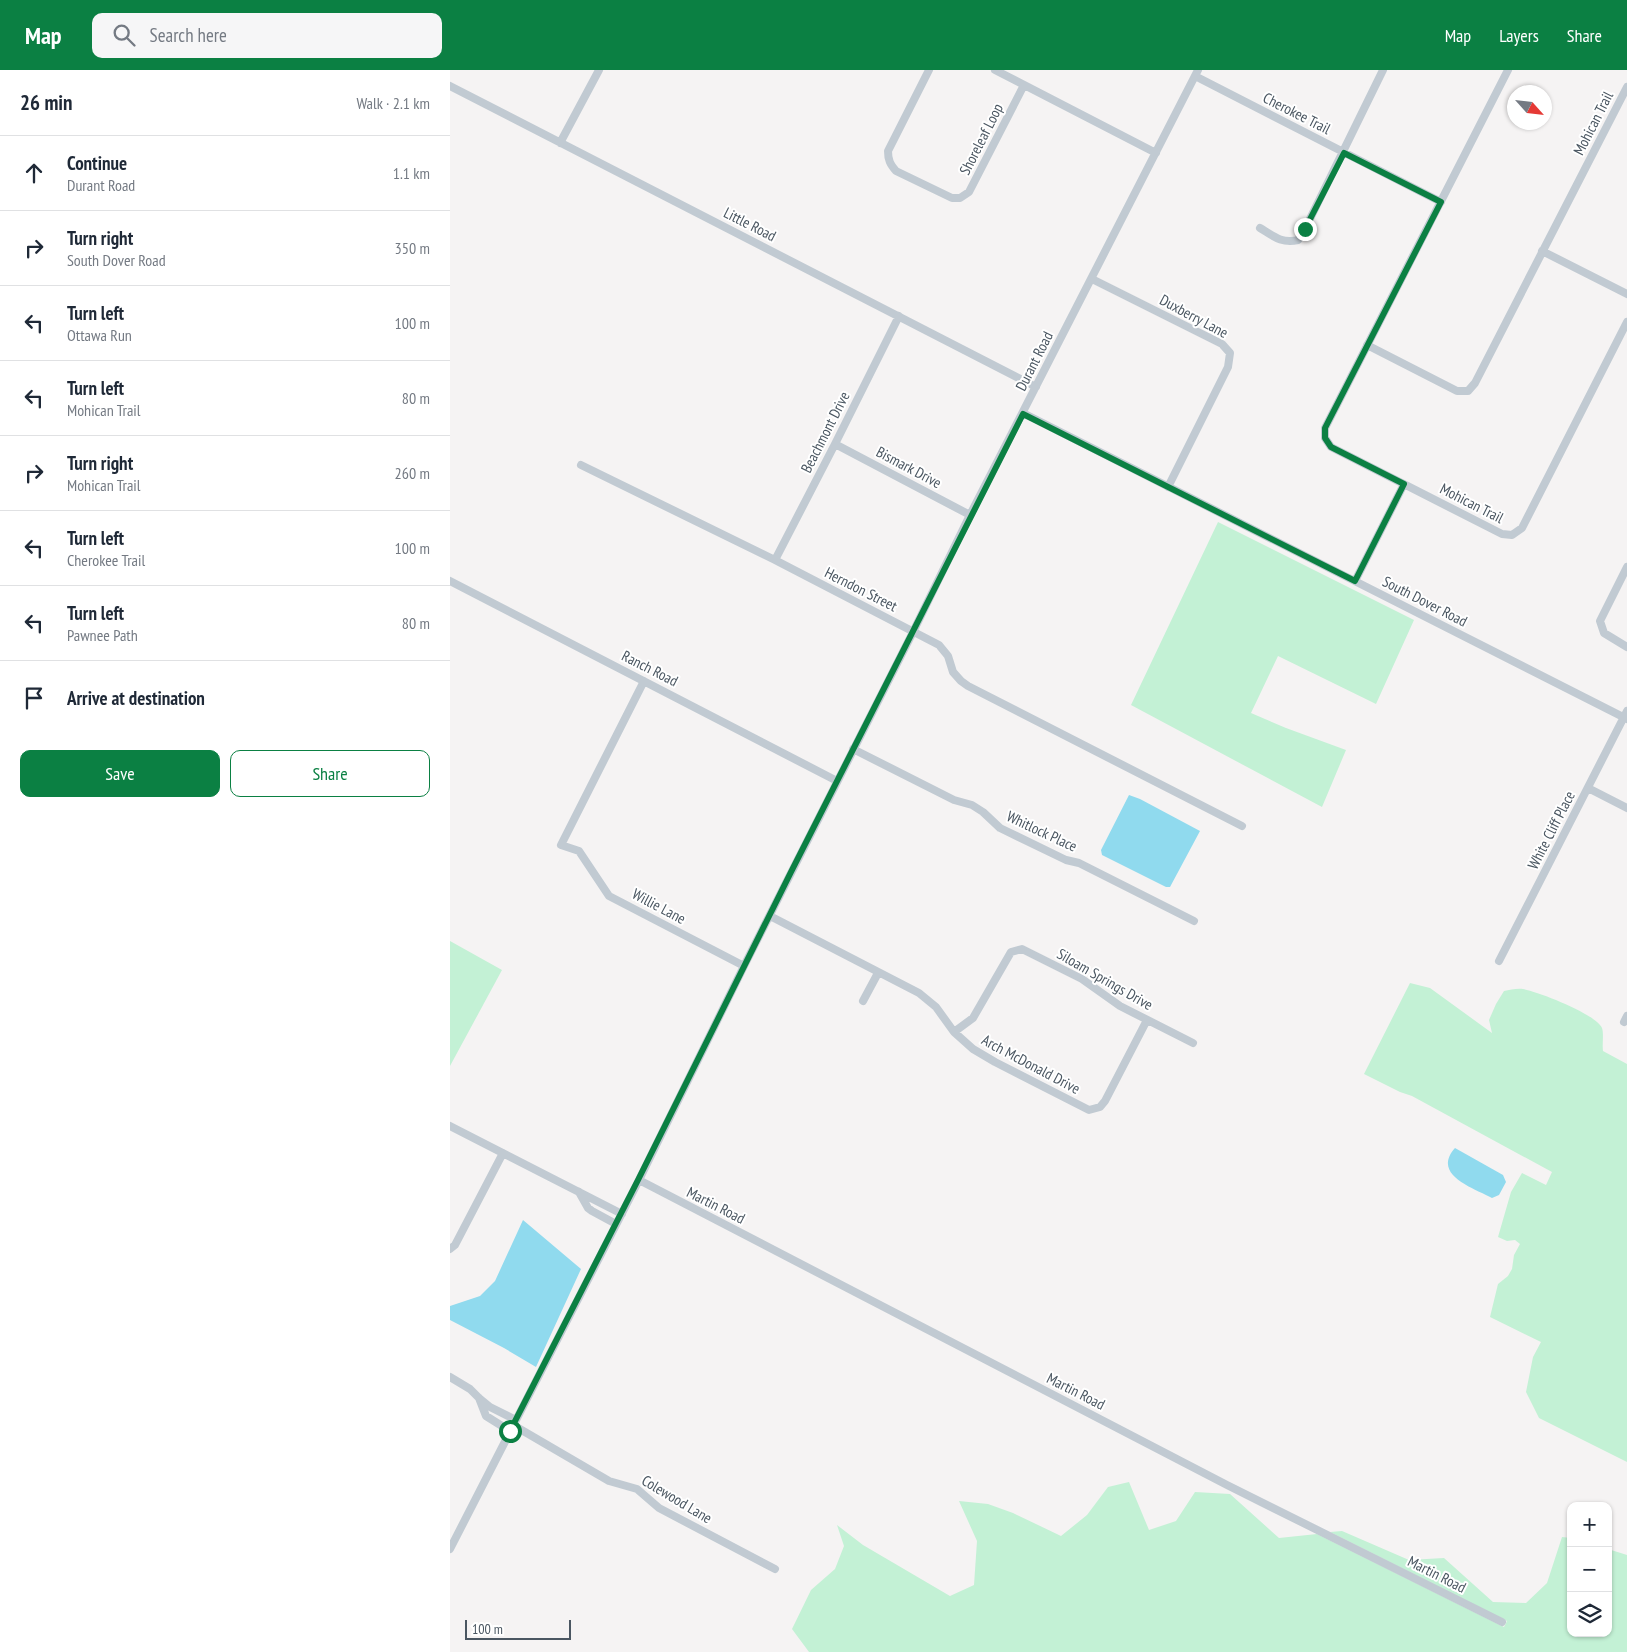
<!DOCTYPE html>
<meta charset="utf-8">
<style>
:root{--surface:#fff;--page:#f6f6f7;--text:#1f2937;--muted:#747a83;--line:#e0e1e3;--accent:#0b8043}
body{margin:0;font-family:"PT Sans Narrow",sans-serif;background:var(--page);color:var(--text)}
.controls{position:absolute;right:15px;bottom:15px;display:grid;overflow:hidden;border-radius:10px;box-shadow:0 1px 4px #0004}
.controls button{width:45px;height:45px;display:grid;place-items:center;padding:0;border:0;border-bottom:1px solid var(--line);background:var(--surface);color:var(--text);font:25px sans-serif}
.compass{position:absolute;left:1057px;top:15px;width:45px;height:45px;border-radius:50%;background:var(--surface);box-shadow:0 1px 4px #0004;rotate:117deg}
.scale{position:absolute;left:15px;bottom:12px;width:106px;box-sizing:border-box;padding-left:5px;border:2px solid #4a5661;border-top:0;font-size:14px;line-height:18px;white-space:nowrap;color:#4a5661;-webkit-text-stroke:4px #fff;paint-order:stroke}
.stop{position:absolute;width:15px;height:15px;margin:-11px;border:4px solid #0b8043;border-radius:50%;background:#fff}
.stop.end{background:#0b8043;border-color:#fff;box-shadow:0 1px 5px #0008}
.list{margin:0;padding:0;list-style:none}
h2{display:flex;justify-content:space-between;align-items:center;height:65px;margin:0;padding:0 20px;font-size:21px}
h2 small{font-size:16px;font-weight:400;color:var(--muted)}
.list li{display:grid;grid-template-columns:32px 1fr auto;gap:15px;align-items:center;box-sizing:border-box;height:75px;padding:0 20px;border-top:1px solid var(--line)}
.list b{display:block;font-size:19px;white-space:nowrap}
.list p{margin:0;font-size:16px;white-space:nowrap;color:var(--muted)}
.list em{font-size:16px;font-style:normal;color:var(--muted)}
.actions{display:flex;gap:10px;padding:15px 20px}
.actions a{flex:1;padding:11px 0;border:1px solid var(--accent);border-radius:10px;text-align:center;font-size:18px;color:var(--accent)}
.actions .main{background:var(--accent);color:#fff}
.icon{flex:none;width:28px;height:28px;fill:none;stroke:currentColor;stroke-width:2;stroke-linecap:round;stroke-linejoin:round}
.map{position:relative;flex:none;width:1177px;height:1582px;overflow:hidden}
header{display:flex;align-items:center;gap:30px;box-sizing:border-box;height:70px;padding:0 25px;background:var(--accent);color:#fff}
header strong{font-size:24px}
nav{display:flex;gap:28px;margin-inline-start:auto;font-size:18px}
.search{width:350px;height:45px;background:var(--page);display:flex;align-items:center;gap:12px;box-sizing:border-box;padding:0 18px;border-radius:10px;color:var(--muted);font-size:19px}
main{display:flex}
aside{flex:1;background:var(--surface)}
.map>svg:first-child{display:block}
.green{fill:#c3f1d5}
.water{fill:#90daee}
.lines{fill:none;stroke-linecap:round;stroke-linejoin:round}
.minor{stroke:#c1cad2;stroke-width:8}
.route{stroke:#0b8043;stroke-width:6}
.labels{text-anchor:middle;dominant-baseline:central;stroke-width:4;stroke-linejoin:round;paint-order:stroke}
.street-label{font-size:15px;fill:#4a5661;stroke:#fff}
</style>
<header>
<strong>Map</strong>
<div class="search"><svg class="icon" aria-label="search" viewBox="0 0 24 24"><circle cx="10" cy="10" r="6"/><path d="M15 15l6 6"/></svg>Search here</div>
<nav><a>Map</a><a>Layers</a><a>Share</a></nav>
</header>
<main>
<aside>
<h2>26 min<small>Walk · 2.1 km</small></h2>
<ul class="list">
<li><svg class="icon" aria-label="ahead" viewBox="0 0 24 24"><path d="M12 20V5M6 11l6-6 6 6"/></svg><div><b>Continue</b><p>Durant Road</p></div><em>1.1 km</em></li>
<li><svg class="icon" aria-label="right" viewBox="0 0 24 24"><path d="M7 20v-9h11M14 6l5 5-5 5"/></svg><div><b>Turn right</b><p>South Dover Road</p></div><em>350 m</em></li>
<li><svg class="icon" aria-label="left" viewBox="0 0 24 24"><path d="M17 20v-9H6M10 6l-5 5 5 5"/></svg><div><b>Turn left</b><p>Ottawa Run</p></div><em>100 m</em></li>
<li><svg class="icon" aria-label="left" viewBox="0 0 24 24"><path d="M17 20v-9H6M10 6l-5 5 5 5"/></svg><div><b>Turn left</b><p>Mohican Trail</p></div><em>80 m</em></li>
<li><svg class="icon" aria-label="right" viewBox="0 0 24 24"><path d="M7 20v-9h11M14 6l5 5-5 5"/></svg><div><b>Turn right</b><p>Mohican Trail</p></div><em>260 m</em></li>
<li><svg class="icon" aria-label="left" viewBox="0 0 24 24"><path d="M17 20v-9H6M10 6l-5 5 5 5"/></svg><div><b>Turn left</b><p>Cherokee Trail</p></div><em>100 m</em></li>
<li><svg class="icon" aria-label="left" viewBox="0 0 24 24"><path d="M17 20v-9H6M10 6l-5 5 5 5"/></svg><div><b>Turn left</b><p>Pawnee Path</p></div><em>80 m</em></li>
<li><svg class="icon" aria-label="arrive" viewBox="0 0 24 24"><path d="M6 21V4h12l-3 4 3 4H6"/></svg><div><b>Arrive at destination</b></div></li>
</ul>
<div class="actions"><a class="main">Save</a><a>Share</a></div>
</aside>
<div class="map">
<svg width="1177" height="1582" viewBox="0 0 1177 1582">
<rect width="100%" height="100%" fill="#f5f3f3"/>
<path class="green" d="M768 452 964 550 926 634 828 586 801 643 836 658 896 680 872 737 681 635Z
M0 871 52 900 0 996Z
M960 913 980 918 1042 963 1039 950 1046 934 1054 921C1060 920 1067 918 1073 919 1089 922 1146 944 1152 958 1154 964 1152 974 1153 981L1177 994V1392L1089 1348 1076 1322 1083 1287 1091 1272 1040 1247 1048 1214 1058 1206 1062 1199 1064 1185 1070 1174 1065 1170 1057 1171 1048 1167 1061 1122 1072 1103 1096 1115 1102 1102 962 1026 950 1022 914 1004Z
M679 1412 699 1460 726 1451 745 1422 780 1424 829 1468 867 1464 1054 1557 1057 1551 880 1462 892 1461 959 1490 994 1488 1043 1532 1076 1533 1097 1513 1112 1467 1121 1468V1563H1158V1479L1177 1485V1582H359L342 1559 361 1520 385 1499 394 1476 387 1455 413 1475 500 1526 524 1515 527 1471 509 1431 538 1434 563 1443 611 1466 637 1445 658 1417Z"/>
<path class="water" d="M679 725 690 729 750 761 720 817H716L652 785 651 780Z
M1005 1078 1053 1105 1056 1112 1049 1125 1042 1128C1024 1118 981 1105 1005 1078Z
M73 1150 131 1199 86 1297 54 1278 0 1250V1236L30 1226 45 1211Z"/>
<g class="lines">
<path class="minor" d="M479 0 438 81C438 90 440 94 446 101L502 128H510L519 122 574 15
M545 0 706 83
M1058 0 875 358V368L881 377 1052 464 1062 465 1072 458 1177 252
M745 6 991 132
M0 16 586 317
M110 73 149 0
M810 158C823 166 832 174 848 170L855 159 933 0
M1092 181 1177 224
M642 209 772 274 780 283 778 297 718 417
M917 275 1007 321H1018L1025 313 1177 17
M573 343 1177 649
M385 374 520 445
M131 395 325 490 489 575 498 586 503 602 511 611 518 616 792 756
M325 490 385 374 449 246
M1177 497 1150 551 1154 563 1177 577
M0 511 387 711
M905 511 954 414
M194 611 111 775 129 781 159 826 294 896
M403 679 504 730 522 735 533 742 550 758 616 790 629 793 744 851
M1138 718 1177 738
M320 846 469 923 486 937 504 962 523 979 545 992 639 1040 650 1037 655 1031 697 950
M1049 891 1177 641
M413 931 428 903
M1174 952 1177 946
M504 962 523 948 561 882 572 879 632 909 670 936 743 973
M0 1056 172 1144
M189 1110 777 1415 1052 1552
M129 1122 138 1138 142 1141 166 1154
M0 1179 5 1175 53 1083
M0 1307 20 1319 29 1328 40 1337 66 1350
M29 1328 36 1346 60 1361
M63 1355 159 1411 187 1419 209 1438 325 1499
M0 1479 189 1110 294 896 463 562 520 445 748 0"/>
</g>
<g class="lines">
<path class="route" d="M60 1361 188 1110 341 802 573 344 905 511 954 414 881 377 875 368V358L991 132 894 83 855 159"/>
</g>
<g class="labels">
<g class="street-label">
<text transform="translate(847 43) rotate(27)">Cherokee Trail</text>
<text transform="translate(1143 53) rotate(-63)">Mohican Trail</text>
<text transform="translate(531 69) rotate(-63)">Shoreleaf Loop</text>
<text transform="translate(300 154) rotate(27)">Little Road</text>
<text transform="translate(744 246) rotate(28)">Duxberry Lane</text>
<text transform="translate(584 291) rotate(-63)">Durant Road</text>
<text transform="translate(375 362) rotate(-63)">Beachmont Drive</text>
<text transform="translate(459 397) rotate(28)">Bismark Drive</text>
<text transform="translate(1022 433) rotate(27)">Mohican Trail</text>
<text transform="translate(411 519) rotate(27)">Herndon Street</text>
<text transform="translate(975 531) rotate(27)">South Dover Road</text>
<text transform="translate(200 598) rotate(27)">Ranch Road</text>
<text transform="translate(1101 760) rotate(-63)">White Cliff Place</text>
<text transform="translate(592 761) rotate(25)">Whitlock Place</text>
<text transform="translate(209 836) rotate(28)">Willie Lane</text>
<text transform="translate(655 909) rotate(30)">Siloam Springs Drive</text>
<text transform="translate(581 994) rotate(28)">Arch McDonald Drive</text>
<text transform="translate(266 1135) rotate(27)">Martin Road</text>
<text transform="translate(626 1321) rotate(27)">Martin Road</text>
<text transform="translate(227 1429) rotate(31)">Colewood Lane</text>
<text transform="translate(987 1504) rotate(27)">Martin Road</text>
</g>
</g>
</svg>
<div class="controls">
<button>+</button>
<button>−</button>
<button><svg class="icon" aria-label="layers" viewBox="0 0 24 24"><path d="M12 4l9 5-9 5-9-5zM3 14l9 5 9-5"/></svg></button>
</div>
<svg class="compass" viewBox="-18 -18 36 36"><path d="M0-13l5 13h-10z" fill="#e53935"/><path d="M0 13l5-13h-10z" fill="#747a83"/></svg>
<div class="scale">100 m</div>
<div class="stop" style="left:60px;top:1361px"></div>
<div class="stop end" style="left:855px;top:159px"></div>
</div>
</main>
